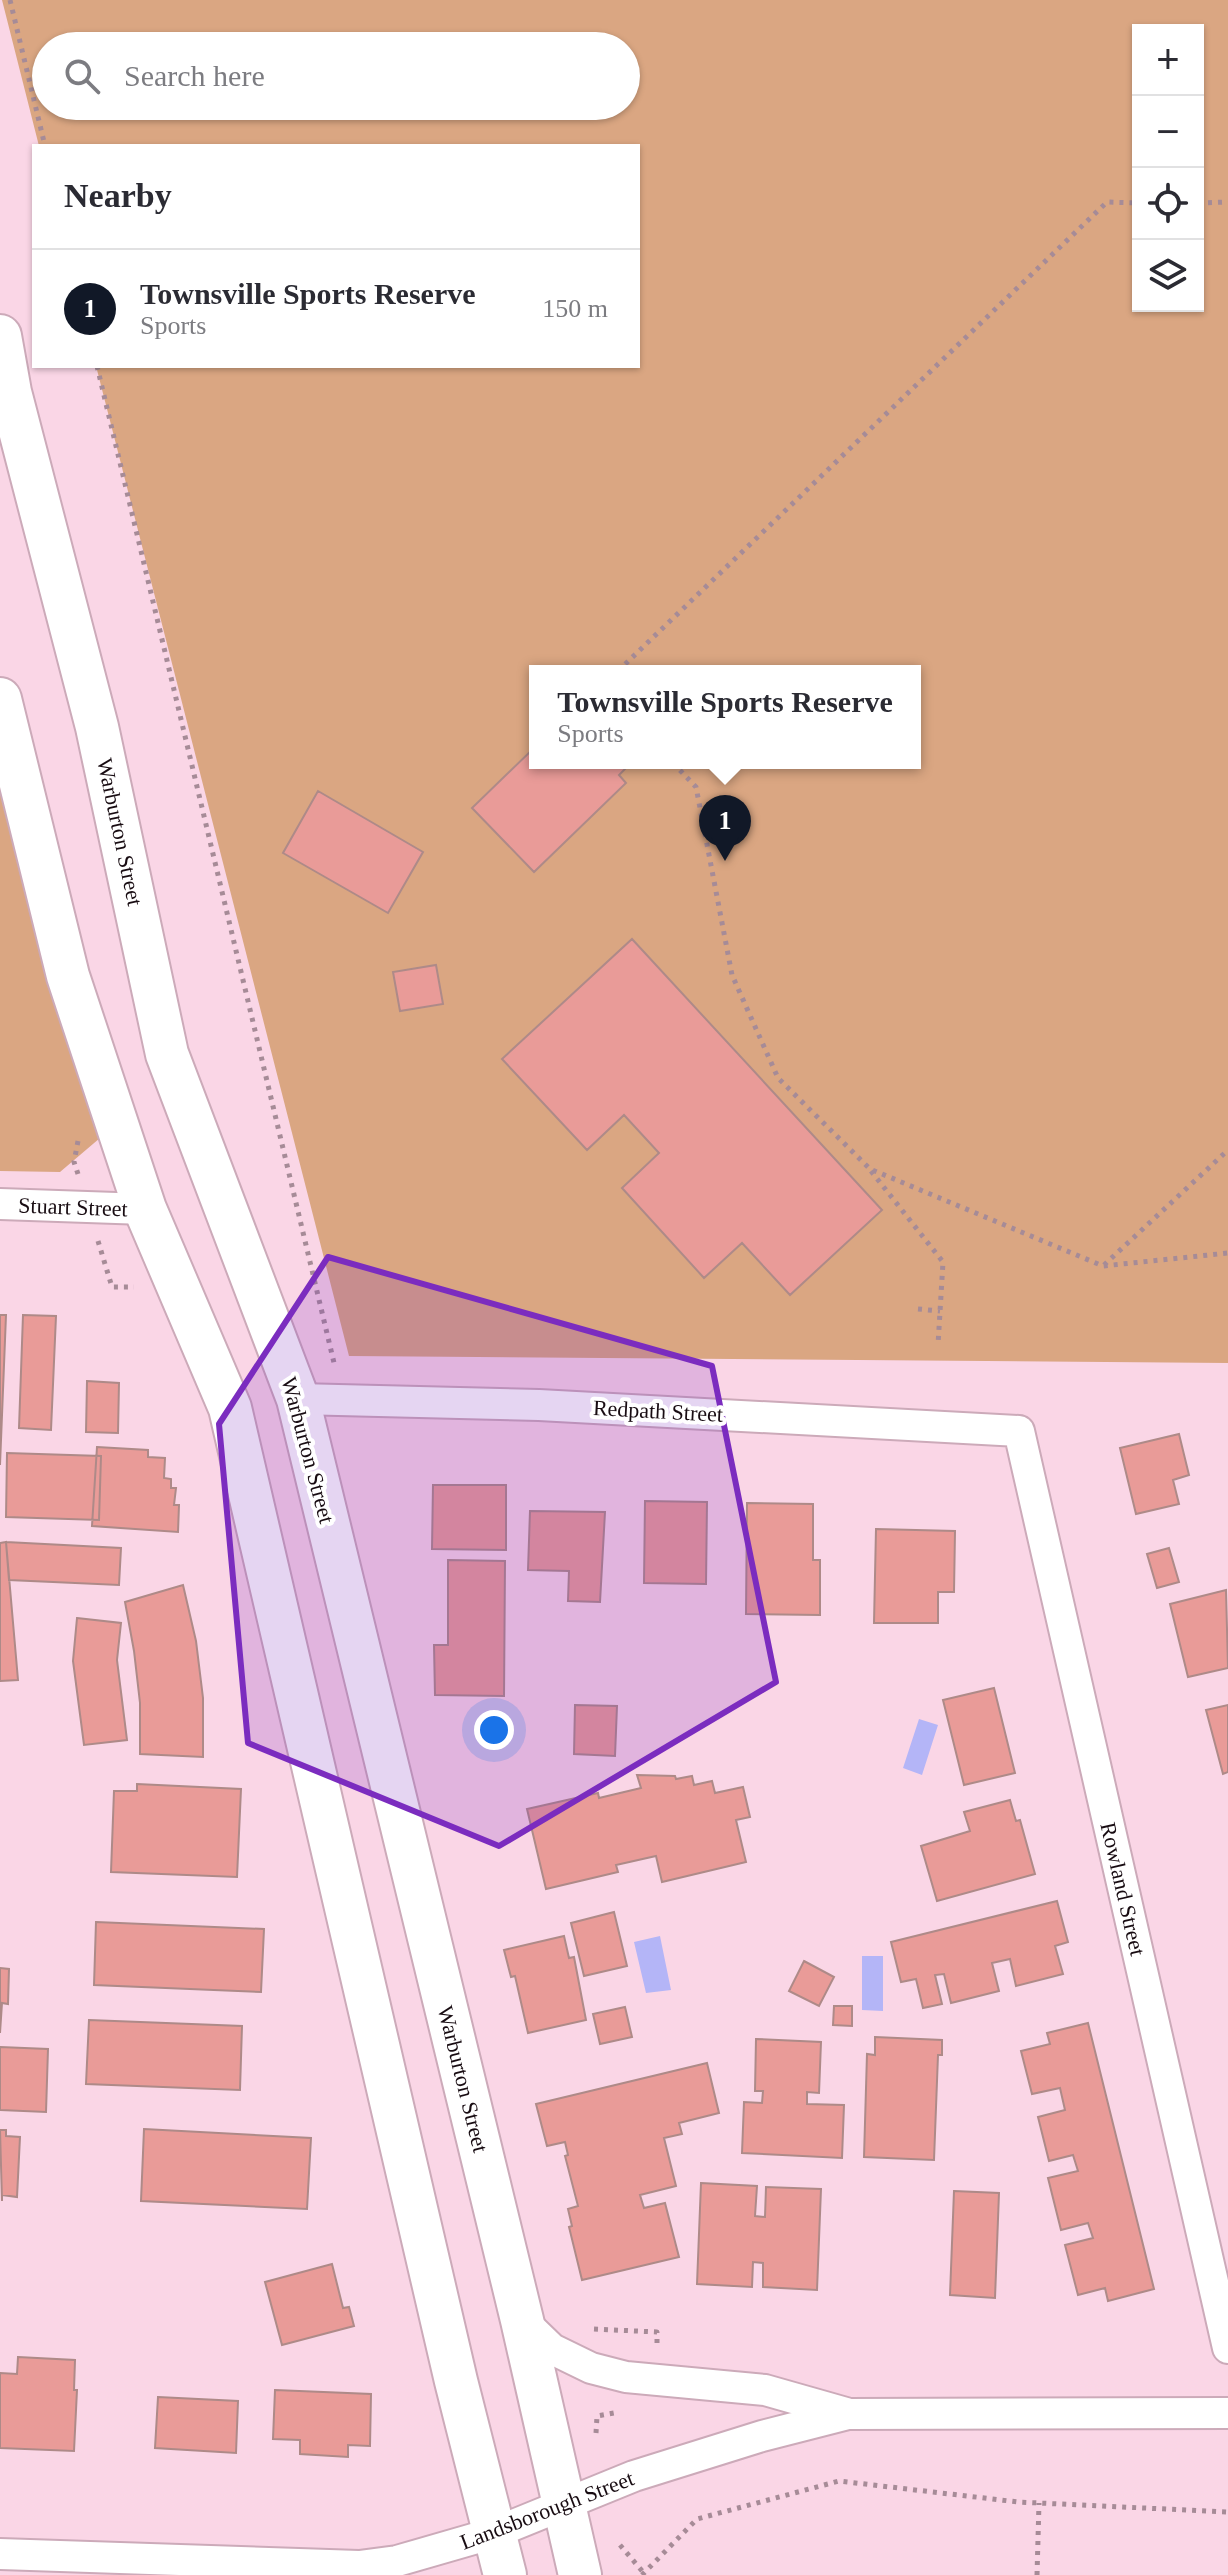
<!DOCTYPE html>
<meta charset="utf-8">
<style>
:root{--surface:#fff;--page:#f7f7f7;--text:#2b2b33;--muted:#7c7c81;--line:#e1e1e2;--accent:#111827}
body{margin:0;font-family:Georgia,serif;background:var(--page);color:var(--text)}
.controls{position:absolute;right:24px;top:24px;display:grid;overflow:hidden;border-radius:0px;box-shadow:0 2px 6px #0004}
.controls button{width:72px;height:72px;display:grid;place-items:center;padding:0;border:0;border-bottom:2px solid var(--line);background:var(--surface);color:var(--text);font:40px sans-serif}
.you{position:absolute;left:494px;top:1730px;width:28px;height:28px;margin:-20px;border:6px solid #fff;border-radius:50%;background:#1a73e8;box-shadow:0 0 0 12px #1a73e833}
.badge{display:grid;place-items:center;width:52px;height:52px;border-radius:50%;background:var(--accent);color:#fff;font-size:26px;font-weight:700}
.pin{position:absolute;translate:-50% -66px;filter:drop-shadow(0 2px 4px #0008)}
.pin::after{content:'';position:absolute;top:42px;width:28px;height:24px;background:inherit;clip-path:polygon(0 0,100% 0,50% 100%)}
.popup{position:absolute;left:529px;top:665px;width:392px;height:104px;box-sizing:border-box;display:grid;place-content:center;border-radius:0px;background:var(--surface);filter:drop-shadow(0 2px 6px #0005);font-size:26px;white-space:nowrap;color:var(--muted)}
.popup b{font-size:30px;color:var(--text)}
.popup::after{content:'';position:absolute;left:50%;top:100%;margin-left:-16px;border:16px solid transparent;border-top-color:var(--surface)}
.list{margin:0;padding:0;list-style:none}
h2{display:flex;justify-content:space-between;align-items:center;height:104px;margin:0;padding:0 32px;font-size:34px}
h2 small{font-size:26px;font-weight:400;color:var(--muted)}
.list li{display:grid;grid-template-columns:52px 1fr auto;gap:24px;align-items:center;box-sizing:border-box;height:120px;padding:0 32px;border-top:2px solid var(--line)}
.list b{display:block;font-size:30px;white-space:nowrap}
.list p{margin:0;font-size:26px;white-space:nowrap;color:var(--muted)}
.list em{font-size:26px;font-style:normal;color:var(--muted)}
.icon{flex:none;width:44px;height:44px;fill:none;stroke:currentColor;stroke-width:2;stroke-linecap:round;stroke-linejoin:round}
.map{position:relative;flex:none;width:1228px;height:2575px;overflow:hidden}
.search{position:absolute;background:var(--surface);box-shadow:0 2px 6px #0004;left:32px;top:32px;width:608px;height:88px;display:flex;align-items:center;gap:20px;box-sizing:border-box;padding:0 28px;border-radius:44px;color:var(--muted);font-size:30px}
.panel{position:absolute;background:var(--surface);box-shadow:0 2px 6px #0004;left:32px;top:144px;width:608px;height:224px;border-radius:0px}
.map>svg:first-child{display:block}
.green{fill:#daa682;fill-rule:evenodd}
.water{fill:#b4b5f7}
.building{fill:#e99b98;stroke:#ae8a88;stroke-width:2}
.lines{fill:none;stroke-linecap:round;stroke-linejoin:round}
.minor-casing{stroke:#ccaab9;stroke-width:34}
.secondary-casing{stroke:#ccaab9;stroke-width:46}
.path{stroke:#a68b97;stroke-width:5;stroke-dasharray:4 6;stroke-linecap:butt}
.minor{stroke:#fff;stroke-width:30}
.secondary{stroke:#fff;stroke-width:42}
.marked{fill:#7b2cbf;fill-opacity:0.2;stroke:#7b2cbf;stroke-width:6;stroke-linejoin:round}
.labels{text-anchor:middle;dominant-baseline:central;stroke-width:8;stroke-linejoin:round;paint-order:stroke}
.street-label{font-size:22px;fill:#180c12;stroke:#fff}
</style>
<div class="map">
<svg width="1228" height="2575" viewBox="0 0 1228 2575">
<rect width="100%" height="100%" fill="#fad6e6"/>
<path class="green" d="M2 0H1228V1363L349 1356 96 366H638V146H39ZM1138 30H1198V306H1138ZM46 46H626V106H46ZM535 671H915V763H535Z
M0 758 100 1138 60 1172 0 1171Z"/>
<path class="water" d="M919 1719 938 1725 922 1775 903 1768Z
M660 1936 671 1990 646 1993 634 1942Z
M862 1956H883V2011L862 2010Z"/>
<path class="building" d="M535 747V763H631L619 775 626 783 534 872 472 808Z
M318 791 423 852 388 913 283 853Z
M632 939 882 1210 790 1295 742 1243 704 1278 622 1188 659 1153 624 1115 587 1150 502 1059Z
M436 965 443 1004 400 1011 393 972Z
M0 1315H6L0 1465Z
M23 1315 56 1316 51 1430 19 1428Z
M87 1381 119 1383 118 1433 86 1432Z
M1179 1434 1189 1475 1173 1480 1179 1504 1136 1514 1120 1448Z
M97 1447 148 1450V1457L165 1458 164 1478 171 1479V1488H176L174 1505H179L178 1532 92 1526Z
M7 1453 101 1456 99 1520 6 1517Z
M433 1485H506V1550L432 1549Z
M645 1501 707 1502 706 1584 644 1583Z
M747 1503 813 1504V1560H820V1615L746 1614Z
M530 1511 605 1512 600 1602 568 1601 569 1571 528 1570Z
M876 1529 955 1531 954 1592H938V1623H874Z
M6 1542 18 1680 0 1681V1543Z
M6 1542 121 1548 119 1585 9 1580Z
M1169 1548 1179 1582 1157 1588 1147 1554Z
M448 1560 505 1561 504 1696 435 1695 434 1645H448Z
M183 1585 196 1641 203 1698V1757L140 1754V1703L134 1651 125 1602Z
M1226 1590 1228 1668 1188 1677 1170 1604Z
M77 1618 121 1623 117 1660 127 1740 84 1745 73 1661Z
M994 1688 1015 1773 964 1785 943 1700Z
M575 1705 617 1706 615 1756 574 1754Z
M1228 1705V1772L1223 1774 1206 1710Z
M637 1775 675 1776 676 1779 692 1776 694 1785 712 1781 715 1793 743 1787 750 1817 736 1820 746 1862 662 1882 656 1856 616 1865 618 1872 546 1889 527 1809 598 1793 599 1798 641 1788Z
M137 1784 241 1789 237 1877 111 1872 114 1791H137Z
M1010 1800 1016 1821 1020 1820 1035 1874 937 1901 921 1846 970 1831 964 1812Z
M1057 1901 1068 1942 1055 1946 1063 1974 1016 1986 1010 1959 992 1963 999 1991 951 2003 944 1974 935 1975 942 2004 923 2008 916 1979 901 1982 891 1942Z
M614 1912 627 1966 584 1976 571 1923Z
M96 1922 264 1929 261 1992 94 1985Z
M564 1936 569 1958 574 1957 586 2020 528 2033 515 1976 511 1977 504 1950Z
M804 1961 834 1977 819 2006 789 1991Z
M0 1968 9 1969 8 2004 2 2003 0 2033Z
M834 2006H852V2026L833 2025Z
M625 2007 632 2037 600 2044 593 2014Z
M89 2020 242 2026 240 2090 86 2084Z
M1088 2023 1154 2289 1108 2301 1105 2288 1078 2295 1065 2245 1093 2238 1088 2223 1061 2230 1048 2178 1078 2171 1073 2155 1049 2161 1038 2117 1065 2110 1060 2088 1032 2094 1021 2051 1050 2044 1047 2033Z
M875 2037 942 2040V2055H938L934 2160 864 2157 867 2054 875 2055Z
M756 2039 821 2042 819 2093 807 2092V2104L844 2105 842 2158 742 2153 744 2102 762 2103 763 2091H755Z
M0 2047 48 2049 46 2112 0 2110Z
M707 2063 719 2113 679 2123 682 2134 664 2138 676 2186 640 2195 644 2208 665 2203 679 2257 582 2280 569 2227 572 2226 568 2209 578 2206 565 2156 568 2155 565 2142 547 2146 536 2104Z
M144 2129 311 2138 307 2209 141 2201Z
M0 2130H6V2136L20 2137 17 2197 2 2195V2201Z
M701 2183 757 2186 755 2216 765 2217 766 2187 821 2189 817 2290 763 2287V2263L753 2262 752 2287 697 2284Z
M954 2191 999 2193 995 2298 950 2295Z
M332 2264 343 2308 349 2307 354 2326 282 2345 265 2282Z
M18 2357 75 2360 74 2390H77L74 2451 0 2448V2373L17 2374Z
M275 2390 371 2394 370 2446 348 2445V2457L300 2454V2440L273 2439Z
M158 2397 238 2401 236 2453 155 2448Z"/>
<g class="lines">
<defs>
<path id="minor" d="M0 1204 145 1209
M298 1399 539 1405 1019 1431 1228 2348
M522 2320 552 2349 591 2368 626 2377 765 2390 846 2413
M0 2554 359 2566 397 2561 494 2533 634 2476 762 2436 848 2414 1228 2413"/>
<path id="secondary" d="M0 336 10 392 97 727 167 1054 298 1399 522 2320 580 2575
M0 699 68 976 145 1209 230 1408 456 2381 505 2575"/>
</defs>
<use href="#minor" class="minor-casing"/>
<use href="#secondary" class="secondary-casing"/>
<path class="path" d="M10 0 45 146
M1198 203 1228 202
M97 366 335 1367
M618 671 1107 202 1138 203
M673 763 696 787 732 975 778 1078 870 1169 1103 1266 1228 1253
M871 1171 943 1262 938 1345
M78 1174 74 1162 78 1141
M98 1241 112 1287H134
M1104 1265 1228 1150
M918 1309 940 1311
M594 2329 657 2332V2347
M596 2433 597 2416 619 2412
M620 2545 643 2572
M642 2575 697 2519 839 2481 1018 2502 1228 2512
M1037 2575 1039 2503"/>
<use href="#minor" class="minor"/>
<use href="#secondary" class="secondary"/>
</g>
<path class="marked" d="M328 1257 712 1366 776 1682 499 1846 248 1743 219 1424Z"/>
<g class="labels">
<g class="street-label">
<text transform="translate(120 832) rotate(78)">Warburton Street</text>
<text transform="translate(73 1207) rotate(2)">Stuart Street</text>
<text transform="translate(658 1411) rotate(3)">Redpath Street</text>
<text transform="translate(308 1450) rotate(75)">Warburton Street</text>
<text transform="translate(1123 1889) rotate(77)">Rowland Street</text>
<text transform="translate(463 2079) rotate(76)">Warburton Street</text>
<text transform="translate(547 2510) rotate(-21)">Landsborough Street</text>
</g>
</g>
</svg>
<div class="controls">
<button>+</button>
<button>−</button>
<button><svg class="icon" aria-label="locate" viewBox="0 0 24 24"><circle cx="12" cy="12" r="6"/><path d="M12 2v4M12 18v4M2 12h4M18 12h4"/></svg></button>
<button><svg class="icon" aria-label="layers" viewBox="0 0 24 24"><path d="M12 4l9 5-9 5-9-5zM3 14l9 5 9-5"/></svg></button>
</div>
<div class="you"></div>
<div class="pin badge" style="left:725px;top:861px">1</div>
<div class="popup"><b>Townsville Sports Reserve</b>Sports</div>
<div class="search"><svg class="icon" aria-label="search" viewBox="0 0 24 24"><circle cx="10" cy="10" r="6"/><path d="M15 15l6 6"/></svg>Search here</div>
<section class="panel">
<h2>Nearby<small></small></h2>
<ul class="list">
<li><span class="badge">1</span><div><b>Townsville Sports Reserve</b><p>Sports</p></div><em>150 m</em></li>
</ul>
</section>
</div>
